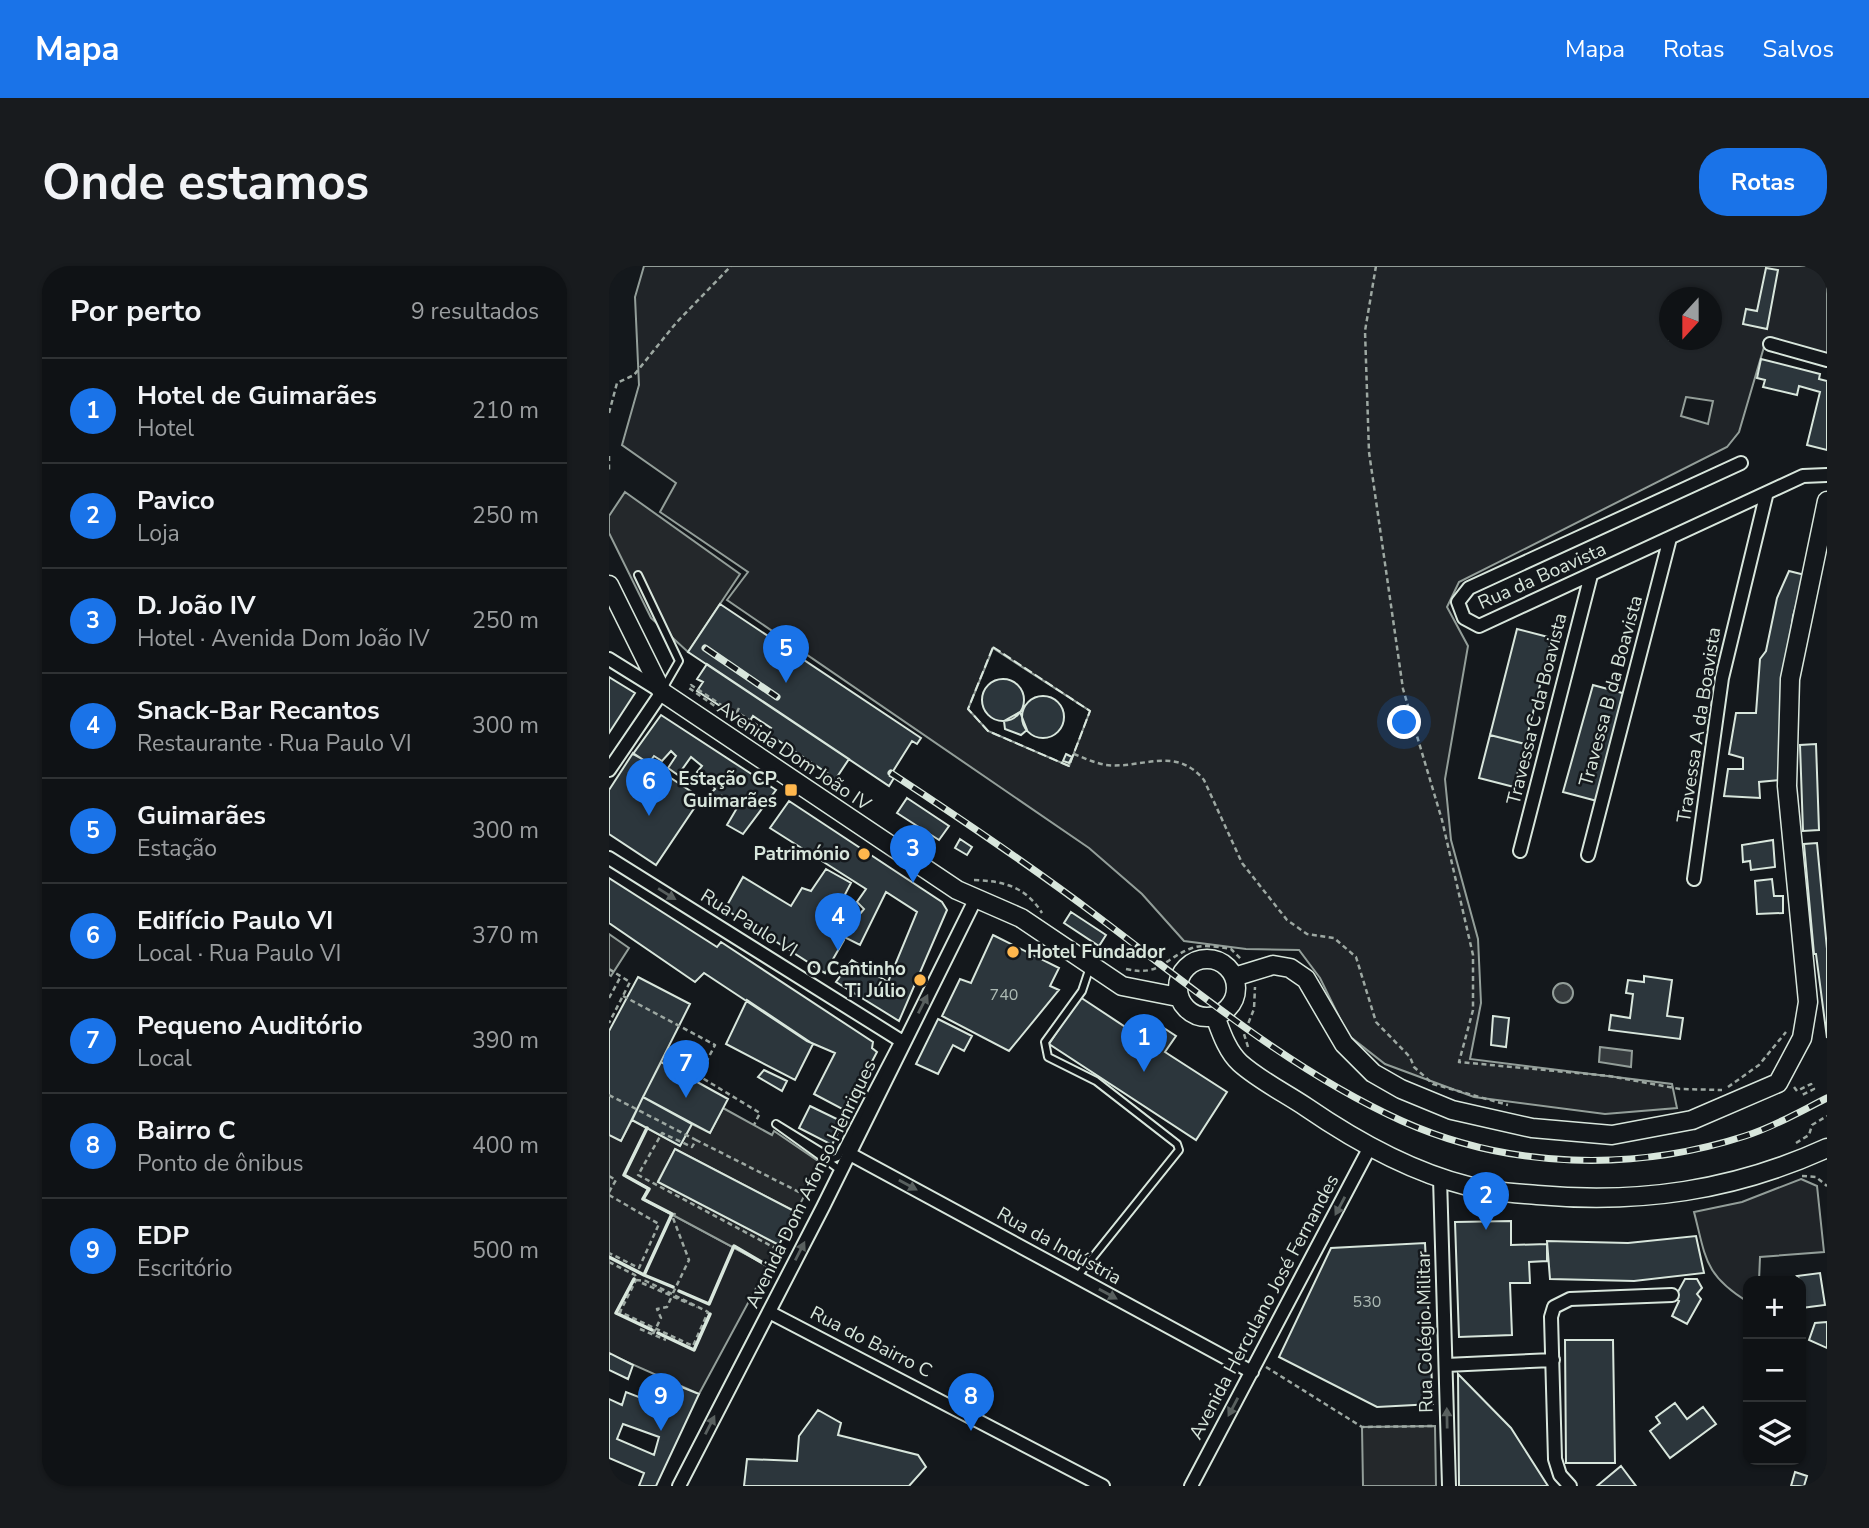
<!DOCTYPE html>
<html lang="pt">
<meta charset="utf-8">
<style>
:root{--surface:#0f1215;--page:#181b1e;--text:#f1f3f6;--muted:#9b9ea0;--line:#2f3234;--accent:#1a73e8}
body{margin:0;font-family:"Nunito Sans",sans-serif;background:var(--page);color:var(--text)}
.controls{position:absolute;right:21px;bottom:21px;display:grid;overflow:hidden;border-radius:14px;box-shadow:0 2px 5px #0004}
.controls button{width:63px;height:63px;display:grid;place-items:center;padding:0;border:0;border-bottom:2px solid var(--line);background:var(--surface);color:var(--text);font:35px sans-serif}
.compass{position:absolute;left:1050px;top:21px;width:63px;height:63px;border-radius:50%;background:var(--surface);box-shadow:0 2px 5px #0004;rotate:201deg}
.you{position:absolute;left:796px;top:457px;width:24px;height:24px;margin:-18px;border:5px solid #fff;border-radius:50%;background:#1a73e8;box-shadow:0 0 0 10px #1a73e833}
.badge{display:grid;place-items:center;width:46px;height:46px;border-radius:50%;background:var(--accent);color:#fff;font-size:23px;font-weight:700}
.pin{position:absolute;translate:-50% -58px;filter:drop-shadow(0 2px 4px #0008)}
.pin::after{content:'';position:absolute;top:37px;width:24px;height:21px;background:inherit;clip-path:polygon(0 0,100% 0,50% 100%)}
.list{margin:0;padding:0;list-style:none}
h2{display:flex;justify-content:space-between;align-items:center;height:91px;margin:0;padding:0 28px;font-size:30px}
h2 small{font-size:23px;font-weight:400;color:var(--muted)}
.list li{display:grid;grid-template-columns:46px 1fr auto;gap:21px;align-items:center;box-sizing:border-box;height:105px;padding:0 28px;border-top:2px solid var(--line)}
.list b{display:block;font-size:26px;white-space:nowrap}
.list p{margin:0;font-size:23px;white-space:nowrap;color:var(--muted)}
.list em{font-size:23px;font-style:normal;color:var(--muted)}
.icon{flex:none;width:38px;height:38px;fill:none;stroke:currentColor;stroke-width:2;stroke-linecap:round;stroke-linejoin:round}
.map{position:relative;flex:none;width:1218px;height:1220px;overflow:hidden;border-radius:28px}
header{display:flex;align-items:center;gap:42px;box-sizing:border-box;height:98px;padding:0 35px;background:var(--accent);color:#fff}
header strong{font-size:33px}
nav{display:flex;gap:38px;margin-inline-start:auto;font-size:24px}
.intro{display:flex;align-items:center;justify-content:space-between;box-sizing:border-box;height:168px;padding:0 42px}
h1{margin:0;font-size:49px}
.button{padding:18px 32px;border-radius:28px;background:var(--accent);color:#fff;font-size:24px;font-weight:700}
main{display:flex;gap:42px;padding:0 42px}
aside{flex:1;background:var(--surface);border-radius:28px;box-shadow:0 2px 5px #0004}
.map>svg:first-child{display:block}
.green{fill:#202428;stroke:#939e99;stroke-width:2;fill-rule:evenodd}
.parking{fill:#24282b;stroke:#939e99;stroke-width:2}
.water{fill:#363b3e;stroke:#939e99;stroke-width:2}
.building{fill:#2c363c;stroke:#d8e6dc;stroke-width:2;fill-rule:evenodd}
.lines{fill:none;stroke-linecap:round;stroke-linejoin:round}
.lane-casing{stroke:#d8e6dc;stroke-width:10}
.street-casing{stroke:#d8e6dc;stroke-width:16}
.secondary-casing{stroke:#d8e6dc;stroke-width:21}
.path{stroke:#9da8a2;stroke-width:2.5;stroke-dasharray:5 3.5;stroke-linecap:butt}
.lane{stroke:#14181c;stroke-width:6}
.street{stroke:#14181c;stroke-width:12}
.secondary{stroke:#14181c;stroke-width:18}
.rail-casing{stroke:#d8e6dc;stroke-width:7}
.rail{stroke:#14181c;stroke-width:4.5;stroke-dasharray:13;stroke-linecap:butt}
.fence{stroke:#d8e6dc;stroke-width:2;stroke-dasharray:9 3.5;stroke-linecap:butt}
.wall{stroke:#d8e6dc;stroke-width:3.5}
.oneway{fill:#59605f}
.poi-dot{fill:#ffb74d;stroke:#14181c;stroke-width:2.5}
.labels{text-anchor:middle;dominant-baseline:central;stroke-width:5;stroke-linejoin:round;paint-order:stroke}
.number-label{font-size:16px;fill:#adbab4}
.street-label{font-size:19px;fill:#d8e6dc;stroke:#14181c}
.poi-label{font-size:19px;font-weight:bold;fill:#d8e6dc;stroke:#14181c;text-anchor:end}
</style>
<header>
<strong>Mapa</strong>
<nav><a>Mapa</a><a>Rotas</a><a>Salvos</a></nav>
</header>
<div class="intro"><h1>Onde estamos</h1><a class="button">Rotas</a></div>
<main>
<aside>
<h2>Por perto<small>9 resultados</small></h2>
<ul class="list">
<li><span class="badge">1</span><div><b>Hotel de Guimarães</b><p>Hotel</p></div><em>210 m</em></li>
<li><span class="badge">2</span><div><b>Pavico</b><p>Loja</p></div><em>250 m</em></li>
<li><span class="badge">3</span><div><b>D. João IV</b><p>Hotel · Avenida Dom João IV</p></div><em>250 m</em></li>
<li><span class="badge">4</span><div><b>Snack-Bar Recantos</b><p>Restaurante · Rua Paulo VI</p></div><em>300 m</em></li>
<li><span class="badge">5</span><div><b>Guimarães</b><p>Estação</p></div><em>300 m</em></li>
<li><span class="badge">6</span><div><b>Edifício Paulo VI</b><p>Local · Rua Paulo VI</p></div><em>370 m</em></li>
<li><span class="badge">7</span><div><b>Pequeno Auditório</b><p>Local</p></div><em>390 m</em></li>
<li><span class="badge">8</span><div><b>Bairro C</b><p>Ponto de ônibus</p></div><em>400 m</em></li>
<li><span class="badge">9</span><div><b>EDP</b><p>Escritório</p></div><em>500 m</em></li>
</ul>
</aside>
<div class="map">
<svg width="1218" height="1220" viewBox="0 0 1218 1220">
<rect width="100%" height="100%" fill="#14181c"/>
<path class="green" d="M35 0H1218V97L1155 81 1130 166 1118 181 850 316 838 341 859 380 836 513 842 574 869 673 872 737 861 793 1063 818 1068 842 996 848 865 831 776 798 739 769 711 712 690 684 637 683 575 675 533 628 480 582 118 334 139 306 51 246 67 217 13 179 30 119 26 31ZM1060 32H1102V74H1060ZM1077 131 1104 135 1099 158 1072 150ZM384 382 481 445 460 500 379 465 359 443Z
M23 854 38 862 15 909 40 923 34 933 159 1000 90 1128 0 1088V869L12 875Z
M1192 913 1208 920 1215 986 1151 991 1150 1015H1139V1036C1095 1009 1097 992 1085 946L1133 936Z"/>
<path class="parking" d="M16 226 131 308 79 386 42 352 0 267V250Z
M0 668 20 682 2 710 0 709Z
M114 842 163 869 165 865 212 897 187 946 66 883 49 915 170 979 159 1000 34 933 39 922 15 909 38 862 71 880 83 858 101 867Z
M826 1160 827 1220H754L753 1161Z"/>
<path class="water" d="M944 727a10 10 0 1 1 20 0a10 10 0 1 1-20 0Z
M991 781 1023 785 1022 801 990 796Z"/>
<path class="building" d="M1157 2 1169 4 1158 63 1134 58 1137 43 1148 45Z
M1152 93 1211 108 1210 113 1218 115V184L1198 179 1211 126 1190 120 1188 129 1154 121 1156 114 1148 112Z
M1180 305 1196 309 1184 350 1176 413 1172 514 1150 516 1151 532 1115 530 1119 503H1134V492L1120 488 1127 447H1147L1151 393 1157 385 1168 332Z
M111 338 312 472 308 478 303 475 281 510 285 512 280 520 79 386Z
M908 363 943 372 916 478 881 469Z
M98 398 240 493 224 517 218 513 221 509 158 467 162 462 144 450 139 458 88 425 94 416 88 413Z
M0 411 26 427 0 467Z
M373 434a21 21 0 1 1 42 0a21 21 0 1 1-42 0Z
M984 419 1017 428 988 535 954 526Z
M413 451a21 21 0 1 1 42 0a21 21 0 1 1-42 0Z
M411 446 418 464 412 469 396 463 395 455Z
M52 449 167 524 134 568 118 559 128 542 113 530 107 539 95 534 106 523 102 516 88 506 93 500 82 491 69 509 59 502 67 490 62 485 53 495 45 490 40 497 24 488Z
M881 469 916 478 905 521 870 512Z
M1207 478 1210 564 1194 565 1191 479Z
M24 487 92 532 47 599 0 568V524Z
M457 488 463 491 460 497 454 495Z
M298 532 340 560 330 574 288 547Z
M180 535 333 636 338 644 290 755 227 716 243 694 279 716 308 646 277 626 251 679 233 670 255 643 248 636 257 623 161 562Z
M351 573 363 581 358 589 346 582Z
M1164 574 1166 601 1142 604 1141 595 1134 596 1133 579Z
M1208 577 1218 683V772L1207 688H1205L1195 578Z
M217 603 242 617 218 663 235 674 216 707 116 643 134 611 182 640 193 622 202 625Z
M0 612 108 681 112 676 264 776 263 782 268 786 237 845 205 828 226 787 198 775 95 707 86 716 0 657Z
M1163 613 1165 630H1174V647L1148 648 1146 615Z
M462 646 497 669 490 680 455 657Z
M384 669 450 702 441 720 450 724 400 785 333 750 351 713 362 717Z
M1035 710 1063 714 1058 750 1074 752 1071 773 1000 764 1002 749 1021 752 1024 728 1017 727 1019 714 1035 716Z
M29 711 81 738 12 875 0 869V765Z
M471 731 527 768 538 751 567 770 556 786 618 826 587 874 440 778Z
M138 734 204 778 186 814 117 778Z
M884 750 900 752 897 781 882 779Z
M329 753 363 770 355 785 344 779 329 808 307 798Z
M52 796 119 833 101 867 34 831Z
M155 804 178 815 173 825 149 811Z
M34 831 83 858 71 880 23 854Z
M201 840 234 856 223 879 190 862Z
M66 883 187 946 170 979 49 916Z
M902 955V979L938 978V995L920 996 921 1017H901L903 1069 850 1071 846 956Z
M1087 970 1095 1007 1025 1015 941 1013 938 975 1019 977Z
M816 977 824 1138 768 1141 670 1091 722 982Z
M1211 1007 1216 1039 1192 1042V1015L1188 1010Z
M1076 1013H1088L1093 1022 1088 1028 1092 1033 1078 1058 1063 1050 1070 1035 1065 1033Z
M1218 1056V1082L1200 1074 1206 1057Z
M956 1074H1004L1006 1197H957Z
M0 1087 24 1099 19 1113 0 1104Z
M849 1108 902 1162 939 1220H850Z
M55 1114 90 1128 47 1220H30L35 1207 0 1192V1133L13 1139 17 1126 58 1142 63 1130 48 1123ZM14 1158 50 1171 45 1189 8 1173Z
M1066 1137 1078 1153 1094 1141 1107 1158 1061 1192 1041 1165 1051 1157 1047 1151Z
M209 1144 232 1157 229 1169 309 1189 317 1201 300 1220H135L138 1193 188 1195 190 1170Z
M1012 1200 1027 1220H988Z
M1186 1206 1198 1210 1195 1220H1182Z"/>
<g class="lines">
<defs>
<path id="lane" d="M29 309 70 395 55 421
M167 858 224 893 229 891 290 774
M167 858 231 904
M468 1011 570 884 568 878 487 815 439 791 436 776 473 725 481 701"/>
<path id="street" d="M1161 78 1218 94
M1132 197 860 322 849 336 855 352 870 360 1194 210 1218 209
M0 393 53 426 0 504
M911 585 982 309
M979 589 1061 272
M0 592 294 776
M1085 613 1113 412 1157 230
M239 887 643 1106
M831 912 840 1220
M160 1046 494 1220
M837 1099 944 1094
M70 1220 214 941 367 632
M582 1220 762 879
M961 1220 951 1209 946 1193 942 1051 945 1041 961 1033 1063 1029"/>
<path id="secondary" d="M0 319 53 426 348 624 412 652 513 720 569 731
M569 722a29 29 0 1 1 58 0a29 29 0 1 1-58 0Z
M625 711 664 699 681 702 697 713 735 778 764 807 792 823 843 844 923 862 1003 869 1083 854 1169 817 1193 772 1199 736 1178 520 1181 413 1218 235
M606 750C612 766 618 785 631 797 650 814 676 827 697 841 745 874 803 906 859 920 881 926 905 927 928 929 1030 938 1124 925 1218 882"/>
</defs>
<use href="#lane" class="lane-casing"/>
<use href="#street" class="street-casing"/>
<use href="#secondary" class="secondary-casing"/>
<path class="path" d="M767 0 756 65 760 186 794 423 833 554 864 689V744L850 796 1000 810 1071 823 1113 824
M0 147 8 117 25 109 67 57 122 0
M0 190V205
M130 442 128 446 148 459 143 467
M128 446 126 448 82 419 80 422 143 466
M465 488C475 492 486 497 497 499 534 503 566 479 595 514L633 597 678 654 698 668 725 672 747 691 767 756 801 791 805 801 824 818 899 839
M365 614C395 615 417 621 433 647
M0 703 21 716 0 757
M517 703C552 711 555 692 583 682 595 678 610 681 622 683L632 693
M14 730 106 779 90 810 151 847 145 859
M0 732 12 710
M639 781 635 768 645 743 646 721
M1119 821 1150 799 1177 766
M1185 821 1188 825 1202 818 1205 823 1191 830
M0 829 87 874 83 881 53 867 29 909 168 983
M87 874 200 931
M1187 877 1200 869 1203 859 1218 850
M0 910 7 914 0 926
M1193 910 1207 911 1218 920
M0 929 50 958 30 1002 0 987
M0 996 26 1009 28 1014
M27 1014 37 1015 99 1046 84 1080 11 1046Z
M33 1017 88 1041
M64 1027 80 994 64 952 66 947
M31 1063 57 1074
M44 1068 52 1052 48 1043 58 1041 63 1030
M657 1101 753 1161 826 1160"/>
<use href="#lane" class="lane"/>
<use href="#street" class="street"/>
<use href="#secondary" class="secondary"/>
<defs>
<path id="rail" d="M96 382 168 431
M282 507C352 553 422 600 488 650 585 723 681 804 793 855 900 903 1025 906 1136 870 1165 861 1192 845 1218 832"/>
</defs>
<use href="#rail" class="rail-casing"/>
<use href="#rail" class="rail"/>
<path class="fence" d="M384 381 481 445 460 500 379 465 359 443Z"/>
<path class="wall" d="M38 862 15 909 40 923 34 933 63 948 35 1009 64 1021
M0 991 35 1009
M25 1013 7 1047 43 1064
M70 1025 100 1038 125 980 159 1000 170 980
M49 1067 85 1084 101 1048"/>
</g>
<defs><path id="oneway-solid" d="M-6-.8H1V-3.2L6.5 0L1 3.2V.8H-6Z" transform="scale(1.75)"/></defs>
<g class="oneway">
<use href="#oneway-solid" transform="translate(58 628) rotate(32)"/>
<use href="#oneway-solid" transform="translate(314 738) rotate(-63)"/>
<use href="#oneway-solid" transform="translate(299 919) rotate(29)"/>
<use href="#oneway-solid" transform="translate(731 940) rotate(118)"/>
<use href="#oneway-solid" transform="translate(191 985) rotate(-63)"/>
<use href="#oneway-solid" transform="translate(499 1028) rotate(29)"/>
<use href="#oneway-solid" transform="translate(624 1141) rotate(118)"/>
<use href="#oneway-solid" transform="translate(838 1152) rotate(-91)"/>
<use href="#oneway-solid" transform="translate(101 1159) rotate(-63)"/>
</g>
<g class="poi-dot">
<rect x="175" y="517" width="14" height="14" rx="3.5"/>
<circle cx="255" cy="588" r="7"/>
<circle cx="404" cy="686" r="7"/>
<circle cx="311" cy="714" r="7"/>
</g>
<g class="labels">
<g class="number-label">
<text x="395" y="729">740</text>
<text x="758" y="1036">530</text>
</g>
<g class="street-label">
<text transform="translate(933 310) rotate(-24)">Rua da Boavista</text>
<text transform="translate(1002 425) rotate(-75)">Travessa B da Boavista</text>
<text transform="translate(928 443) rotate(-76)">Travessa C da Boavista</text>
<text transform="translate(1090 459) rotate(-81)">Travessa A da Boavista</text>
<text transform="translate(185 490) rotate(34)">Avenida Dom João IV</text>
<text transform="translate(140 657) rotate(32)">Rua Paulo VI</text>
<text transform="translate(202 918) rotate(-64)">Avenida Dom Afonso Henriques</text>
<text transform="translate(450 980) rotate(29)">Rua da Indústria</text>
<text transform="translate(655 1041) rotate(-62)">Avenida Herculano José Fernandes</text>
<text transform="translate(816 1066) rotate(-91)">Rua Colégio Militar</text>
<text transform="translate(262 1076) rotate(27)">Rua do Bairro C</text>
</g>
<g class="poi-label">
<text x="168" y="513">Estação CP<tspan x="168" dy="22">Guimarães</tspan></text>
<text x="241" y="588">Património</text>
<text x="418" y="686" text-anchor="start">Hotel Fundador</text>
<text x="297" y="703">O Cantinho<tspan x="297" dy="22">Ti Júlio</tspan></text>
</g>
</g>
</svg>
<div class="controls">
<button>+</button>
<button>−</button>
<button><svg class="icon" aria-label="layers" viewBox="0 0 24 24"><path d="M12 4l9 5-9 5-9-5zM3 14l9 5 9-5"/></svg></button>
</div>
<svg class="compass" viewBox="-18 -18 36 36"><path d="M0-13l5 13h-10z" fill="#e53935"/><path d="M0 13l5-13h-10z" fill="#9b9ea0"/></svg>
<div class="you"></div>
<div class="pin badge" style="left:535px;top:806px">1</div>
<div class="pin badge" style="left:877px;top:964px">2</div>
<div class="pin badge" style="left:304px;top:617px">3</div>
<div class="pin badge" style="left:229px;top:685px">4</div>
<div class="pin badge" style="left:177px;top:417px">5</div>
<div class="pin badge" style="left:40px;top:550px">6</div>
<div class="pin badge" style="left:77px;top:832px">7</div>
<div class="pin badge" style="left:362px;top:1165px">8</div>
<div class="pin badge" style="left:52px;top:1165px">9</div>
</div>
</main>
